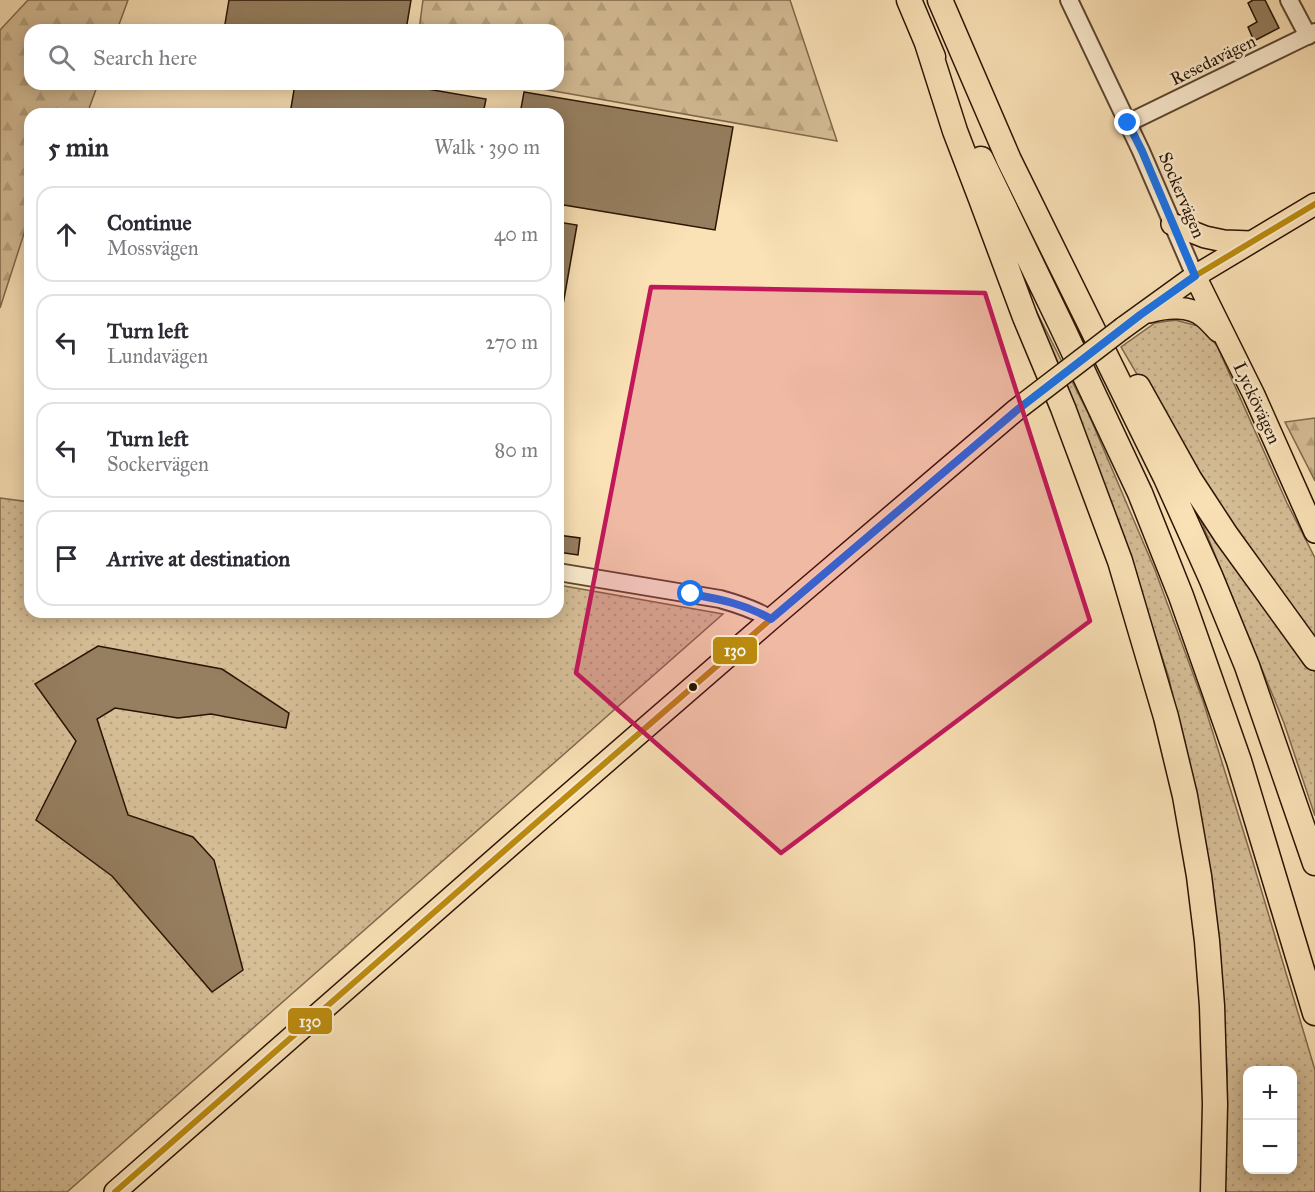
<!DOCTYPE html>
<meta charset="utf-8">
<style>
:root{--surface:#fff;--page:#f2f2f3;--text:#2b2b33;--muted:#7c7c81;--line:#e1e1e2}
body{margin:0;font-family:"IM FELL Great Primer",serif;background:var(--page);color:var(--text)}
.controls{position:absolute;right:18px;bottom:18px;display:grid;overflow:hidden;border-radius:12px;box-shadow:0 3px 15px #0003}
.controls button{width:54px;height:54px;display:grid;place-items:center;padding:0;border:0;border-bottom:2px solid var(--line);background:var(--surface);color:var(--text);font:30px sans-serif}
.stop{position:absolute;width:18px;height:18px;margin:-14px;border:4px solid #1a73e8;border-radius:50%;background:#fff}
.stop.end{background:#1a73e8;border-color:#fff;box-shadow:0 2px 6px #0008}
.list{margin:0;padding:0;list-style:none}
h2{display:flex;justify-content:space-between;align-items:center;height:78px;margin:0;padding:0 24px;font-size:26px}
h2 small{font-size:20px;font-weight:400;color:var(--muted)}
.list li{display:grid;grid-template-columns:39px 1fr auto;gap:18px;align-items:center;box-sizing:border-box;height:96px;margin:0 12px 12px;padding:0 12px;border:2px solid var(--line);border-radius:18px}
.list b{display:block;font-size:22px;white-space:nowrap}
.list p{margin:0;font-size:20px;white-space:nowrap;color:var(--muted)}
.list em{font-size:20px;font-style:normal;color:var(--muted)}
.icon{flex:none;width:33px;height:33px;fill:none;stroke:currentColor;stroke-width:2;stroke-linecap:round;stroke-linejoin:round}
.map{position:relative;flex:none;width:1315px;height:1192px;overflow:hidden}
.search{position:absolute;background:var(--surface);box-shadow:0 3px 15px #0003;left:24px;top:24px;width:540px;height:66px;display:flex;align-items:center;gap:15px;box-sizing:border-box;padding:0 21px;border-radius:18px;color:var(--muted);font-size:22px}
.panel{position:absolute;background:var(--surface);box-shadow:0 3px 15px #0003;left:24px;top:108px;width:540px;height:510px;border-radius:18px}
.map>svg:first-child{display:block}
.grass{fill:url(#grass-dots);stroke:#80694c;stroke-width:1.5;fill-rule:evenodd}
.forest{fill:url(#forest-firs);stroke:#80694c;stroke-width:1.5}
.building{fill:#967f60;stroke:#291402;stroke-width:1.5}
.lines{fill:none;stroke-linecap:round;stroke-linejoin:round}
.minor-casing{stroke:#5d472f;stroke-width:20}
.major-casing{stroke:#291402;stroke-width:24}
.highway-casing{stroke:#291402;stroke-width:27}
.minor{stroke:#fcecd0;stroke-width:16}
.major{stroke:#fae1b6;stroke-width:21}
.highway{stroke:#fae1b6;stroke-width:24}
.major-bridge-casing{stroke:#291402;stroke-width:24;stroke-linecap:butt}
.major-bridge{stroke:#fae1b6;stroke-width:21}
.bus-1-casing{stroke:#fcecd0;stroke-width:10}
.bus-1{stroke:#bc8c0f;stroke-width:6}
.route{stroke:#1a73e8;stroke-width:8}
.marked{fill:#c2185b;fill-opacity:0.2;stroke:#c2185b;stroke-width:4.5;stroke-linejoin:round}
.bus-dot{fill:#291402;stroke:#fcecd0;stroke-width:2}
.labels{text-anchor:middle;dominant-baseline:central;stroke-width:5;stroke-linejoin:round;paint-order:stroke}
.street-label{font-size:18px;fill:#291402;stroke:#fcecd0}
.line-badge{stroke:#fcecd0;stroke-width:2}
.badge-label{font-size:16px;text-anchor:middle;font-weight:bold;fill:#fff}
</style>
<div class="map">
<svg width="1315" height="1192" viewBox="0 0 1315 1192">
<defs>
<pattern id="grass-dots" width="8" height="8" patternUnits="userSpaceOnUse" patternTransform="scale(1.5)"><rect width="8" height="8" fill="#d6be97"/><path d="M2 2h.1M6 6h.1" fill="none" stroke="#b8a280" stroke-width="1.8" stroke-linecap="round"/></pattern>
<pattern id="forest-firs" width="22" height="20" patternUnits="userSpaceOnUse" patternTransform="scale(1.5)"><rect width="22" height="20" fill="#d6be97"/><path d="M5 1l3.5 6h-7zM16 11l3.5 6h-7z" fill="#b8a280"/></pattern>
</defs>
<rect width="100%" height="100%" fill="#fae1b6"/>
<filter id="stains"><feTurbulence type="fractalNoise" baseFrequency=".00333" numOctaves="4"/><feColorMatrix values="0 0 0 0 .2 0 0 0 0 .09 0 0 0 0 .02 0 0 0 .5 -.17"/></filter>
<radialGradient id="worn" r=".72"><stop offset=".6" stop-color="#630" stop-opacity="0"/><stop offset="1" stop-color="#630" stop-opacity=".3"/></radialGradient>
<path class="grass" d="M1018 275 1089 415 1155 570 1203 701 1252 859 1315 1070V1192H1224L1227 1069 1213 903 1169 678 1118 522ZM1248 1070H1292V1170H1248Z
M1175 320 1202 327 1217 346 1287 503 1315 558V641L1198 479 1121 347 1155 323Z
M0 498 30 502V612H558V585L723 614 67 1192H0Z
M1193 501 1262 600 1315 672V816L1284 723Z"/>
<path class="forest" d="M28 0H128L117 30H30V84H98L87 114H30V215L0 308V30Z
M423 0H790L837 141 514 84H558V30H419Z
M1315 418V481L1285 422Z"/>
<path class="building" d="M229 0H411L406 30H224Z
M1253 0H1265L1279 28 1254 41 1248 27 1257 22 1248 3Z
M295 84H398L486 99 483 114H290Z
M524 92 733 127 715 230 558 204V114H520Z
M558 222 577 225 560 322H558Z
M558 535 580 538 578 555 558 552Z
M98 646 222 669 289 713 286 728 211 714 178 718 115 708 97 719 128 815 193 837 214 860 243 970 212 992 112 876 36 820 76 741 35 684Z"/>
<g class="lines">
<defs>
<path id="minor" d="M1069 0 1141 151 1195 276
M1289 0 1308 36
M1128 123 1315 32
M558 572 720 599C738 604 754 609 771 619"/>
<path id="major" d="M1172 224 1205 237 1224 241 1251 242
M1195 276 1254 395 1315 532
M1149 312C1166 307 1190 305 1204 317 1209 321 1213 326 1218 331
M1123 328 1195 276 1315 204
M115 1192 544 816 771 619 1016 410"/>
<path id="highway" d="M909 0 933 57
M940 0 1009 160 1166 478 1211 578 1247 666 1315 863
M927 43 955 131 981 199 1025 317 1063 408 1120 561 1166 717 1185 796 1199 876 1207 941 1212 1006 1215 1104 1213 1192
M981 159 1062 327 1140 493 1181 596 1239 761 1315 1013
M1138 387 1190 480 1226 535 1315 658"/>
</defs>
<use href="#minor" class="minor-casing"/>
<use href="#major" class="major-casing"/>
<use href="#highway" class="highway-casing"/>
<use href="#minor" class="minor"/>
<use href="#major" class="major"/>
<use href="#highway" class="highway"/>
<defs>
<path id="major-bridge" d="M1016 410 1123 328"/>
</defs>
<use href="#major-bridge" class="major-bridge-casing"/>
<use href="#major-bridge" class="major-bridge"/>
<defs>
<path id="bus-1" d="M115 1192 544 816 771 619 1016 410 1140 315 1195 276 1315 204"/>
</defs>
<use href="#bus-1" class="bus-1-casing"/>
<use href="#bus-1" class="bus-1"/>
</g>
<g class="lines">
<path class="route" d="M691 594C719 599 745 604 771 619L1017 410 1140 315 1195 276 1142 151 1128 123"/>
</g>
<path class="marked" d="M651 287 985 293 1090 621 781 853 576 673Z"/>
<circle class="bus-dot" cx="693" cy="687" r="5"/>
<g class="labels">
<g class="street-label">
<text transform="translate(1213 60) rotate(-26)">Resedavägen</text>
<text transform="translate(1182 195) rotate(67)">Sockervägen</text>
<text transform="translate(1257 403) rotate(65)">Lyckövägen</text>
</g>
</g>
<g class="line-badge">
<rect x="712" y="636" width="46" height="29" rx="6" fill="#bc8c0f"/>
<rect x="287" y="1007" width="46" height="28" rx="6" fill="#bc8c0f"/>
</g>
<g class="badge-label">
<text x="735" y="656">130</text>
<text x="310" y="1027">130</text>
</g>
<rect width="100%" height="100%" filter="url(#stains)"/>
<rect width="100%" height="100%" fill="url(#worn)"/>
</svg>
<div class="controls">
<button>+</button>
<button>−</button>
</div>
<div class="stop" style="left:691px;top:594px"></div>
<div class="stop end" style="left:1128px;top:123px"></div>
<div class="search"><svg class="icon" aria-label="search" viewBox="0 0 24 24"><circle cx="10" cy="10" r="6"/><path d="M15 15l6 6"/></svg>Search here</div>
<section class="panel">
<h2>5 min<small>Walk · 390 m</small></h2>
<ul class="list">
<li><svg class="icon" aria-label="ahead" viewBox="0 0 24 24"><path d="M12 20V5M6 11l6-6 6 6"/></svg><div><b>Continue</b><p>Mossvägen</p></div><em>40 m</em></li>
<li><svg class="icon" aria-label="left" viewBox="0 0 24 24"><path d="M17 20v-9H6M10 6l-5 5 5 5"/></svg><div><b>Turn left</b><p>Lundavägen</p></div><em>270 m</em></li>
<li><svg class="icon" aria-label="left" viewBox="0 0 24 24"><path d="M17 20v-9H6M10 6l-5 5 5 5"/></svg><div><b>Turn left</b><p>Sockervägen</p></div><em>80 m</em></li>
<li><svg class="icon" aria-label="arrive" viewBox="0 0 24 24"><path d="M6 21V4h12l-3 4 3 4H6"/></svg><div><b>Arrive at destination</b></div></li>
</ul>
</section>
</div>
